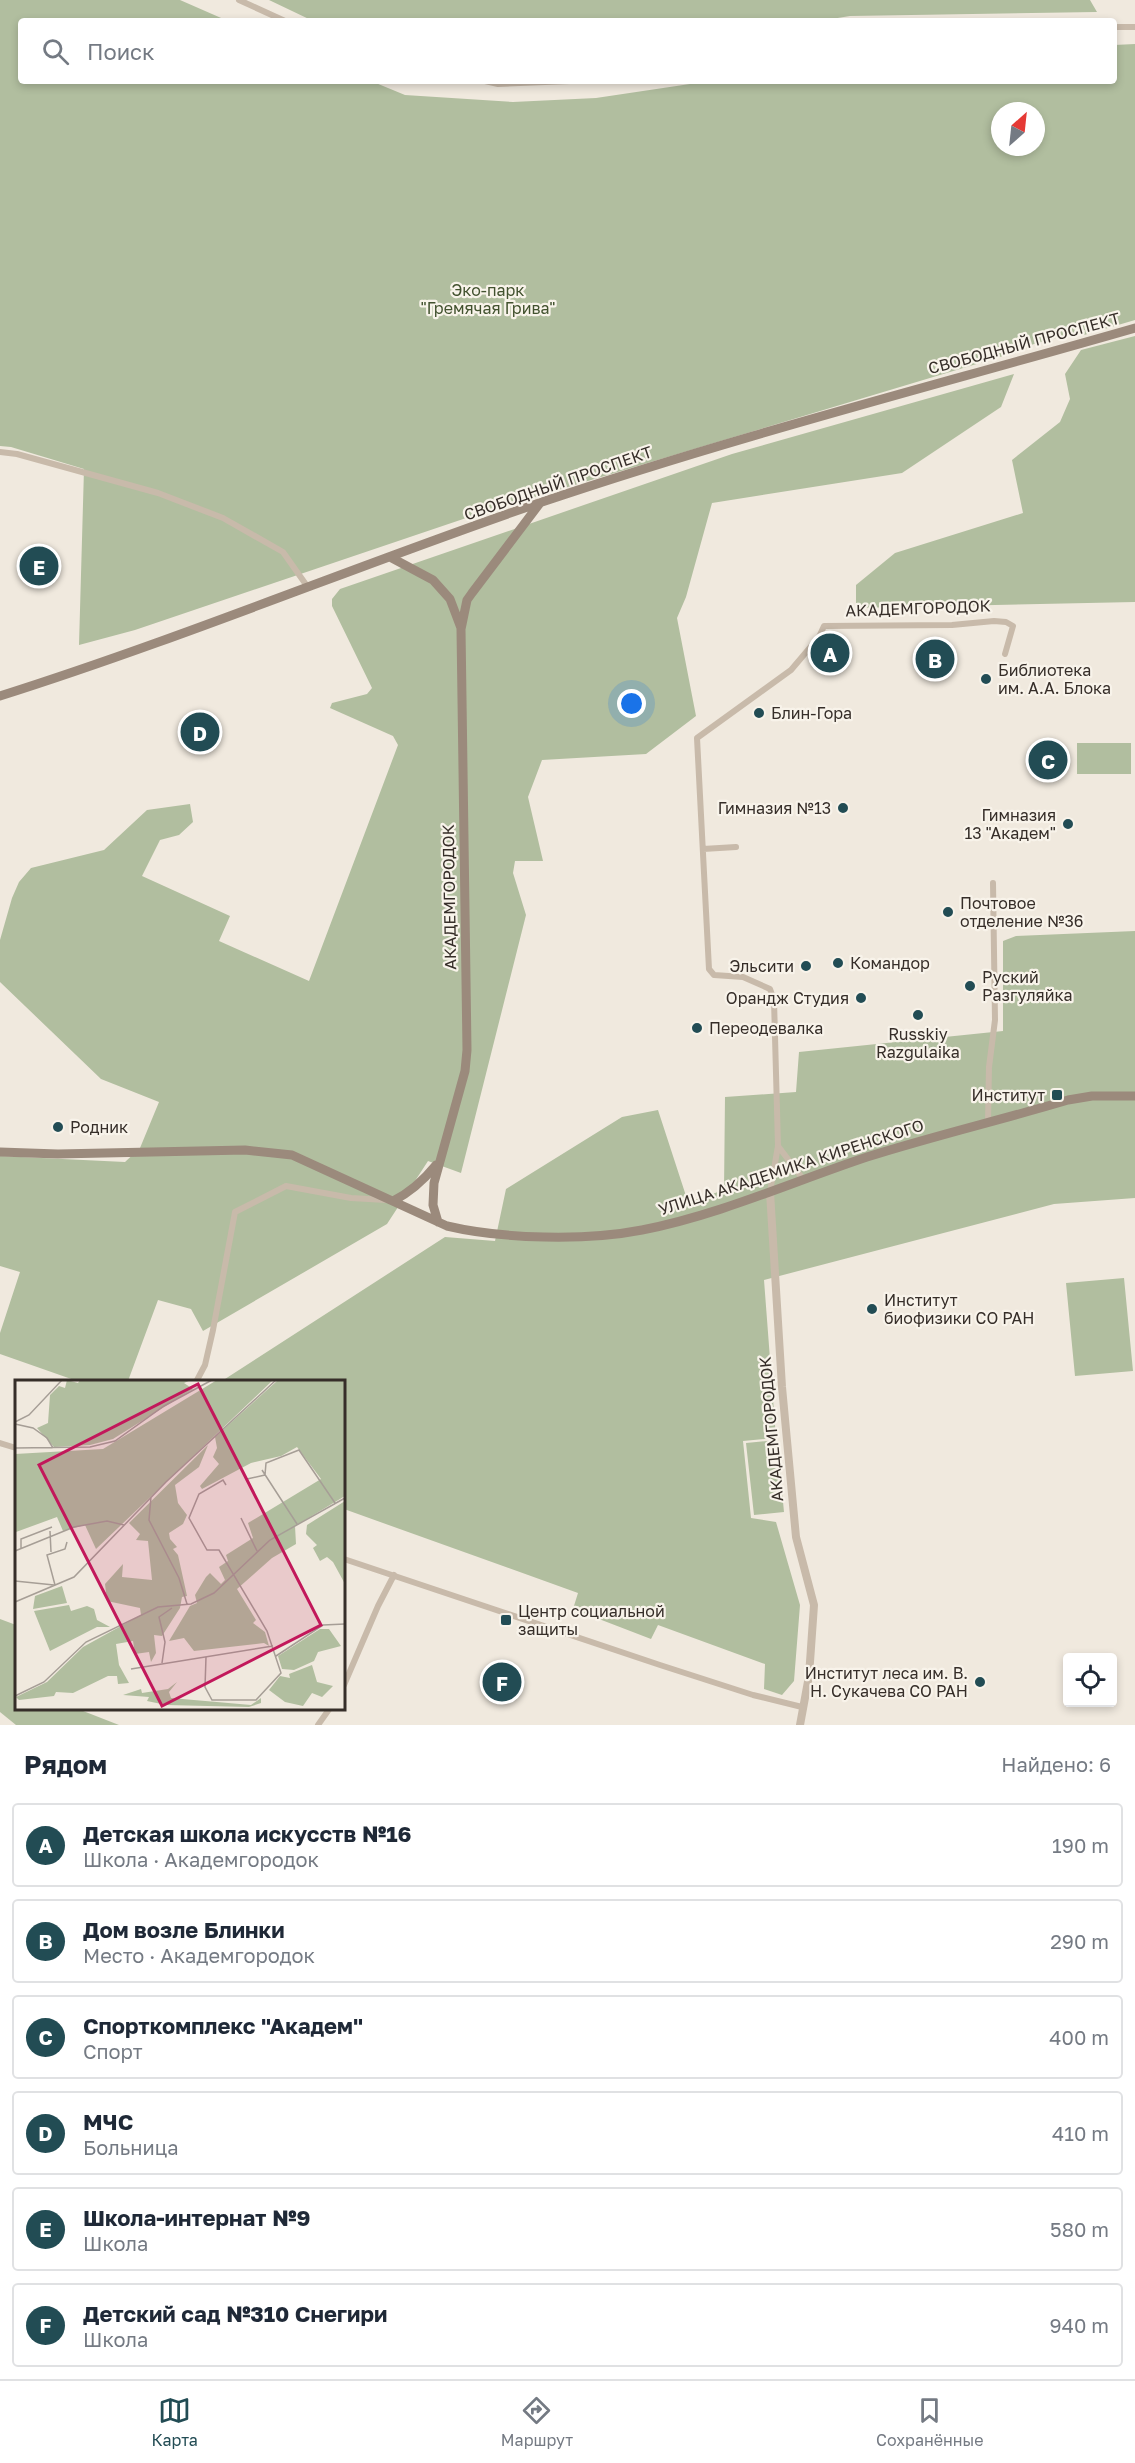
<!DOCTYPE html>
<html lang="ru">
<meta charset="utf-8">
<style>
:root{--surface:#fff;--page:#f6f6f7;--text:#1f2937;--muted:#747a83;--line:#e0e1e3;--accent:#224c54}
body{margin:0;font-family:"Golos Text",sans-serif;background:var(--page);color:var(--text)}
.controls{position:absolute;right:18px;bottom:18px;display:grid;overflow:hidden;border-radius:6px;box-shadow:0 3px 9px #0003}
.controls button{width:54px;height:54px;display:grid;place-items:center;padding:0;border:0;border-bottom:2px solid var(--line);background:var(--surface);color:var(--text);font:30px sans-serif}
.compass{position:absolute;left:991px;top:102px;width:54px;height:54px;border-radius:50%;background:var(--surface);box-shadow:0 3px 9px #0003;rotate:27deg}
.you{position:absolute;left:632px;top:704px;width:21px;height:21px;margin:-15px;border:4px solid #fff;border-radius:50%;background:#1a73e8;box-shadow:0 0 0 9px #1a73e833}
.badge{display:grid;place-items:center;width:39px;height:39px;border-radius:50%;background:var(--accent);color:#fff;font-size:20px;font-weight:700}
.pin{position:absolute;translate:-50% -50%;border:3px solid #fff;box-shadow:0 2px 6px #0006}
.list{margin:0;padding:0;list-style:none}
h2{display:flex;justify-content:space-between;align-items:center;height:78px;margin:0;padding:0 24px;font-size:26px}
h2 small{font-size:20px;font-weight:400;color:var(--muted)}
.list li{display:grid;grid-template-columns:39px 1fr auto;gap:18px;align-items:center;box-sizing:border-box;height:84px;margin:0 12px 12px;padding:0 12px;border:2px solid var(--line);border-radius:6px}
.list b{display:block;font-size:22px;white-space:nowrap}
.list p{margin:0;font-size:20px;white-space:nowrap;color:var(--muted)}
.list em{font-size:20px;font-style:normal;color:var(--muted)}
.icon{flex:none;width:33px;height:33px;fill:none;stroke:currentColor;stroke-width:2;stroke-linecap:round;stroke-linejoin:round}
.map{position:relative;flex:none;width:1135px;height:1725px;overflow:hidden}
.search{position:absolute;background:var(--surface);box-shadow:0 3px 9px #0003;left:18px;right:18px;top:18px;height:66px;display:flex;align-items:center;gap:15px;box-sizing:border-box;padding:0 21px;border-radius:6px;color:var(--muted);font-size:22px}
.sheet{height:654px;background:var(--surface)}
nav{display:flex;justify-content:space-around;align-items:center;box-sizing:border-box;height:84px;border-top:2px solid var(--line);background:var(--surface);font-size:16px;color:var(--muted)}
nav a{display:grid;justify-items:center;gap:3px}
nav .on{color:var(--accent)}
.map>svg:first-child{display:block}
.green{fill:#b1be9f;fill-rule:evenodd}
.lines{fill:none;stroke-linecap:round;stroke-linejoin:round}
.minor{stroke:#c8baaa;stroke-width:6}
.tertiary{stroke:#c8baaa;stroke-width:8}
.secondary{stroke:#9b8a7c;stroke-width:9}
.poi-dot{fill:#224c54;stroke:#f8f3ea;stroke-width:2}
.labels{text-anchor:middle;dominant-baseline:central;stroke-width:4.5;stroke-linejoin:round;paint-order:stroke}
.park-label{font-size:16px;fill:#42522f;stroke:#f8f3ea}
.street-label{font-size:16px;fill:#362e29;stroke:#f8f3ea}
.poi-label{font-size:16px;fill:#362e29;stroke:#f8f3ea;text-anchor:start}
.inset-road{fill:none;stroke:#a69e96;stroke-width:1.5}
.view{fill:#c2185b;fill-opacity:0.15;stroke:#c2185b;stroke-width:3}
.inset-edge{fill:none;stroke:#362e29;stroke-width:3}
</style>
<div class="map">
<svg width="1135" height="1725" viewBox="0 0 1135 1725">
<rect width="100%" height="100%" fill="#f0e9de"/>
<path class="green" d="M0 0H180L228 21H21V81H371L405 95 513 102 596 98 710 81H1114V45L1135 44V320L1084 335 1085 330 1027 346 1026 349 478 514 135 630 79 645 84 469 11 447 0 446ZM1000 111H1036V147H1000Z
M269 0H1090L1097 12 850 16 819 21H313Z
M1135 336V602L856 608V585L895 553 1023 513 1012 460 1060 422 1070 399 1065 374 1081 350Z
M1014 374 1001 407 902 473 712 503 686 597 677 618 696 716 646 754 542 760 528 797 543 861H515L513 873 526 915 461 1173 428 1161 387 1224 203 1331 191 1309 158 1300 128 1381H77L0 1354V1333L20 1272 0 1266V1156L125 1162 140 1148 159 1102 101 1079 0 982V940L12 898 19 882 31 868 104 850 147 810 190 804 193 822 179 835 160 840 142 876 230 916 219 941 309 981 398 745 393 736 330 708 332 703 367 694 372 688 332 606V599L340 589 732 454Z
M1077 743H1131V774H1077Z
M1135 931V1198L1054 1204 764 1280 776 1438 743 1441 751 1518 776 1522 800 1605 794 1681 782 1695 764 1689 765 1664 658 1625 651 1639 573 1609 578 1593 344 1509V1382H234L225 1379 445 1237 495 1241 506 1189 622 1117 658 1110 688 1202 724 1190 725 1097 796 1092 799 1052 1003 1031V941L1016 936Z
M1124 1278 1133 1371 1075 1376 1066 1283Z
M777 1440 784 1512 754 1515 746 1443Z
M0 1619 16 1625V1708L78 1709 119 1725H16L0 1712Z"/>
<g class="lines">
<path class="minor" d="M239 0 285 21
M1114 27H1135
M485 81 498 84 570 81
M0 452 17 454 158 493 223 518 283 552 307 586
M703 849 736 847
M988 1122 989 1067 995 1020 993 883
M778 1146 803 1179
M770 1192 778 1146 774 1000 770 989 743 977 714 975 709 969 697 738 791 670 819 637 824 626 952 625 994 621 1006 622 1013 626 1005 654
M196 1382 205 1365 213 1330 235 1212 286 1186 351 1198 386 1200
M0 1443 16 1448
M344 1559 660 1665 753 1695 802 1707
M344 1685 378 1606 394 1575
M318 1725 330 1708"/>
<path class="tertiary" d="M770 1192 782 1387 796 1537 814 1605 809 1676 800 1725"/>
<path class="secondary" d="M390 557 433 580 450 599 461 628
M0 696C183 638 361 564 542 502 737 436 937 385 1135 328
M0 1152 58 1154 245 1150 292 1155 447 1226C502 1239 586 1241 642 1230 719 1215 792 1182 867 1157 933 1136 1001 1120 1068 1100L1092 1096H1135
M393 1201C411 1192 423 1181 436 1165
M438 1222 433 1205 434 1183 465 1071 467 1050 461 629 467 600 472 593 540 503"/>
</g>
<g class="poi-dot">
<circle cx="986" cy="679" r="6"/>
<circle cx="759" cy="713" r="6"/>
<circle cx="843" cy="808" r="6"/>
<circle cx="1068" cy="824" r="6"/>
<circle cx="948" cy="912" r="6"/>
<circle cx="838" cy="963" r="6"/>
<circle cx="806" cy="966" r="6"/>
<circle cx="970" cy="986" r="6"/>
<circle cx="861" cy="998" r="6"/>
<circle cx="918" cy="1015" r="6"/>
<circle cx="697" cy="1028" r="6"/>
<rect x="1051" y="1089" width="12" height="12" rx="3"/>
<circle cx="58" cy="1127" r="6"/>
<circle cx="872" cy="1309" r="6"/>
<rect x="500" y="1614" width="12" height="12" rx="3"/>
<circle cx="980" cy="1682" r="6"/>
</g>
<g class="labels">
<g class="park-label">
<text x="488" y="290">Эко-парк<tspan x="488" dy="18">"Гремячая Грива"</tspan></text>
</g>
<g class="street-label">
<text transform="translate(1024 343) rotate(-15)">СВОБОДНЫЙ ПРОСПЕКТ</text>
<text transform="translate(558 483) rotate(-19)">СВОБОДНЫЙ ПРОСПЕКТ</text>
<text transform="translate(918 608) rotate(-2)">АКАДЕМГОРОДОК</text>
<text transform="translate(449 897) rotate(-91)">АКАДЕМГОРОДОК</text>
<text transform="translate(791 1167) rotate(-18)">УЛИЦА АКАДЕМИКА КИРЕНСКОГО</text>
<text transform="translate(771 1429) rotate(-95)">АКАДЕМГОРОДОК</text>
</g>
<g class="poi-label">
<text x="998" y="670">Библиотека<tspan x="998" dy="18">им. А.А. Блока</tspan></text>
<text x="771" y="713">Блин-Гора</text>
<text x="831" y="808" text-anchor="end">Гимназия №13</text>
<text x="1056" y="815" text-anchor="end">Гимназия<tspan x="1056" dy="18">13 "Академ"</tspan></text>
<text x="960" y="903">Почтовое<tspan x="960" dy="18">отделение №36</tspan></text>
<text x="850" y="963">Командор</text>
<text x="794" y="966" text-anchor="end">Эльсити</text>
<text x="982" y="977">Руский<tspan x="982" dy="18">Разгуляйка</tspan></text>
<text x="849" y="998" text-anchor="end">Орандж Студия</text>
<text x="709" y="1028">Переодевалка</text>
<text x="918" y="1034" text-anchor="middle">Russkiy<tspan x="918" dy="18">Razgulaika</tspan></text>
<text x="1045" y="1095" text-anchor="end">Институт</text>
<text x="70" y="1127">Родник</text>
<text x="884" y="1300">Институт<tspan x="884" dy="18">биофизики СО РАН</tspan></text>
<text x="518" y="1611">Центр социальной<tspan x="518" dy="18">защиты</tspan></text>
<text x="968" y="1673" text-anchor="end">Институт леса им. В.<tspan x="968" dy="18">Н. Сукачева СО РАН</tspan></text>
</g>
</g>
<g transform="translate(15 1380)">
<rect width="330" height="330" fill="#f0e9de"/>
<path d="M52 0 63 3 65 0H176L169 3 178 9 98 59 75 65 39 67 22 48 33 43 35 15 44 6 50 8ZM202 0H258L81 169 70 145 48 151 42 137 1 152 0 156V74L88 69ZM263 0H330V116L280 146 281 164 257 178 222 209 241 240 238 243 250 252 254 266 249 263 179 271 169 258 154 261 175 226 182 223 180 215 191 197 195 193 206 204 210 200 204 187 213 181 211 175 238 158 233 143 306 99 282 67 266 76 236 83 187 109 185 106 204 84 198 77 202 68 200 57ZM193 65 184 87 160 105 163 123 172 135 168 144 154 153 155 159 162 167 158 169 163 175 172 216 167 217 165 228 147 256 139 255 141 273 136 282 134 272 120 274 118 261 101 264 104 285 114 303 103 304 102 296H93L58 313 41 312 39 316 4 320 1 317 32 302 68 267 126 235 125 228 92 221 90 204 108 184 107 197 137 200 133 161 121 160 125 154 114 143ZM330 121V204L318 182 312 177 305 181 298 168 302 165 291 154 292 145ZM47 206 52 223 18 229 20 216ZM54 225 56 231 72 226 79 229 82 240 95 247H82L35 271 19 231ZM305 249H314L326 266 303 272 299 281 279 290 267 289 263 276ZM297 285 302 302 318 306 307 317 297 313 288 326 270 322 254 310 265 296 275 298 274 294ZM162 302 154 312 156 318 236 325 246 318V323L234 327 151 325 132 321 134 317 108 315 126 309 127 313 153 309Z" fill="#b1be9f"/>
<path class="inset-road" d="M0 42 14 35 47 0M0 44 18 48 32 58 38 68M0 68 75 67 100 61 149 26 197 0M247 90 282 144M250 95 251 83 284 70 320 123M232 99 250 95M136 117 134 140 164 198 172 224M226 138 242 171M35 151 36 172M6 169V159L37 147M0 171 59 147 92 141 109 145M0 201 39 205M40 205 32 175 50 169 52 162M0 222 59 197 151 102 261 0M261 276 308 245 330 244M191 277 190 307 197 320H241L266 293 252 251 204 170H192L174 138 184 114 208 100 211 105M147 283 150 262 144 237 157 228M116 289 258 266M0 316 29 302 71 262 143 227 176 224 199 213 255 160 330 118"/>
<path class="view" d="M183 4 306 245 147 326 24 85Z"/>
<rect width="330" height="330" class="inset-edge"/>
</g>
</svg>
<div class="controls">
<button><svg class="icon" aria-label="locate" viewBox="0 0 24 24"><circle cx="12" cy="12" r="6"/><path d="M12 2v4M12 18v4M2 12h4M18 12h4"/></svg></button>
</div>
<svg class="compass" viewBox="-18 -18 36 36"><path d="M0-13l5 13h-10z" fill="#e53935"/><path d="M0 13l5-13h-10z" fill="#747a83"/></svg>
<div class="you"></div>
<div class="pin badge" style="left:830px;top:653px">A</div>
<div class="pin badge" style="left:935px;top:659px">B</div>
<div class="pin badge" style="left:1048px;top:760px">C</div>
<div class="pin badge" style="left:200px;top:732px">D</div>
<div class="pin badge" style="left:39px;top:566px">E</div>
<div class="pin badge" style="left:502px;top:1682px">F</div>
<div class="search"><svg class="icon" aria-label="search" viewBox="0 0 24 24"><circle cx="10" cy="10" r="6"/><path d="M15 15l6 6"/></svg>Поиск</div>
</div>
<section class="sheet">
<h2>Рядом<small>Найдено: 6</small></h2>
<ul class="list">
<li><span class="badge">A</span><div><b>Детская школа искусств №16</b><p>Школа · Академгородок</p></div><em>190 m</em></li>
<li><span class="badge">B</span><div><b>Дом возле Блинки</b><p>Место · Академгородок</p></div><em>290 m</em></li>
<li><span class="badge">C</span><div><b>Спорткомплекс &quot;Академ&quot;</b><p>Спорт</p></div><em>400 m</em></li>
<li><span class="badge">D</span><div><b>МЧС</b><p>Больница</p></div><em>410 m</em></li>
<li><span class="badge">E</span><div><b>Школа-интернат №9</b><p>Школа</p></div><em>580 m</em></li>
<li><span class="badge">F</span><div><b>Детский сад №310 Снегири</b><p>Школа</p></div><em>940 m</em></li>
</ul>
</section>
<nav>
<a class="on"><svg class="icon" aria-label="map" viewBox="0 0 24 24"><path d="M3 6l6-2 6 2 6-2v14l-6 2-6-2-6 2zM9 4v14M15 6v14"/></svg>Карта</a>
<a><svg class="icon" aria-label="directions" viewBox="0 0 24 24"><path d="M12 3l9 9-9 9-9-9zM9 14v-3h6M13 9l2 2-2 2"/></svg>Маршрут</a>
<a><svg class="icon" aria-label="saved" viewBox="0 0 24 24"><path d="M7 4h10v16l-5-4-5 4z"/></svg>Сохранённые</a>
</nav>
